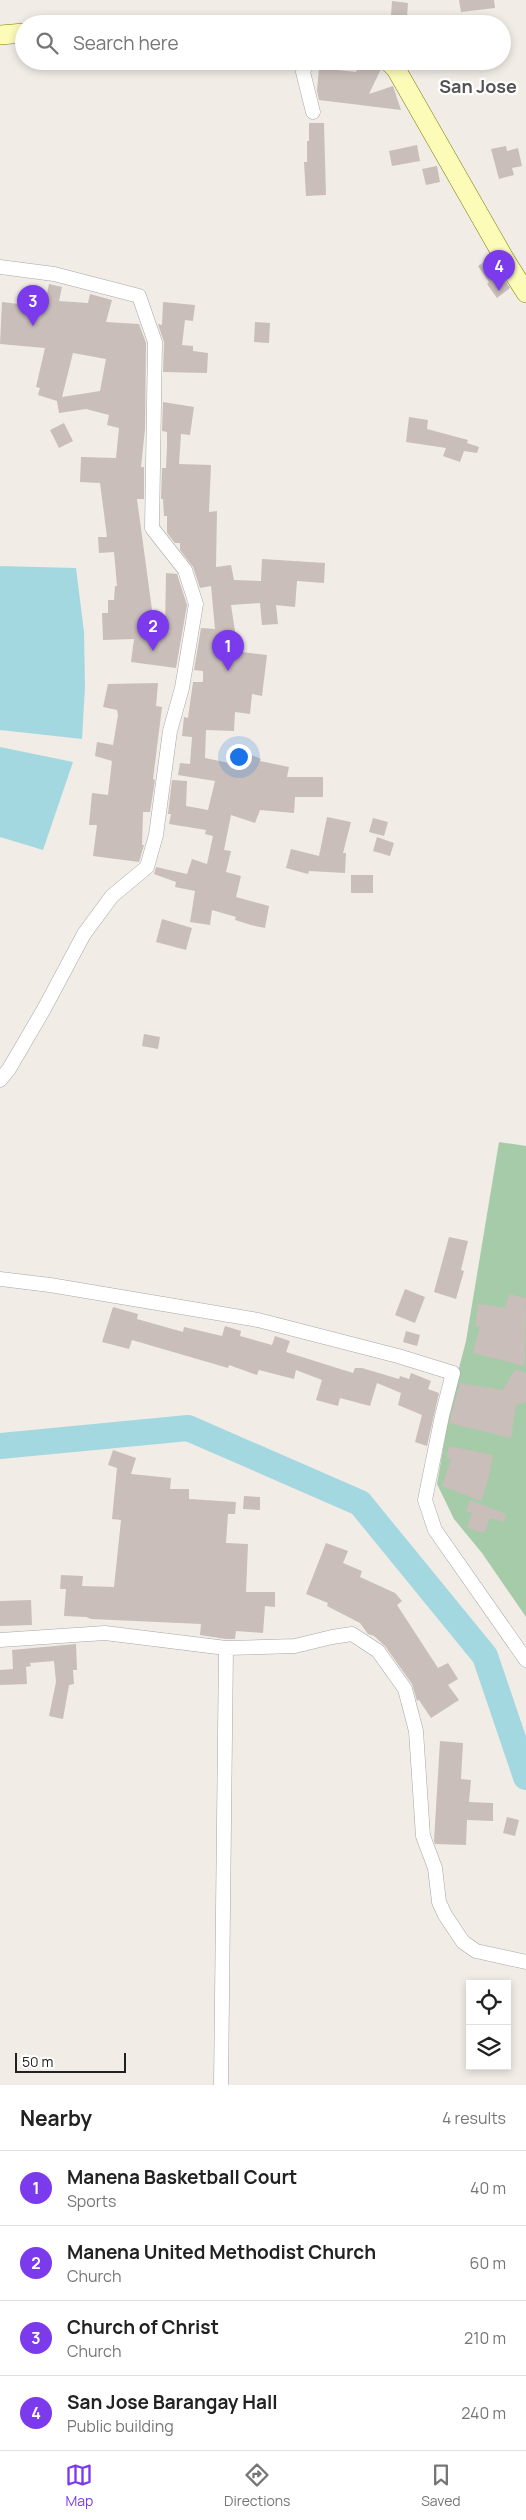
<!DOCTYPE html>
<style>
:root{--surface:#fff;--page:#f2f2f2;--text:#222;--muted:#767676;--line:#e0e0e0;--accent:#7c3aed}
body{margin:0;font-family:Manrope,sans-serif;background:var(--page);color:var(--text)}
.controls{position:absolute;right:15px;bottom:15px;display:grid;overflow:hidden;border-radius:0px;box-shadow:0 2px 8px #0003}
.controls button{width:45px;height:45px;display:grid;place-items:center;padding:0;border:0;border-bottom:1px solid var(--line);background:var(--surface);color:var(--text);font:25px sans-serif}
.scale{position:absolute;left:15px;bottom:12px;width:111px;box-sizing:border-box;padding-left:5px;border:2px solid #202020;border-top:0;font-size:14px;line-height:18px;white-space:nowrap;color:#202020;-webkit-text-stroke:4px #fff;paint-order:stroke}
.you{position:absolute;left:238px;top:756px;width:18px;height:18px;margin:-12px;border:4px solid #fff;border-radius:50%;background:#1a73e8;box-shadow:0 0 0 8px #1a73e833}
.badge{display:grid;place-items:center;width:32px;height:32px;border-radius:50%;background:var(--accent);color:#fff;font-size:16px;font-weight:700}
.pin{position:absolute;translate:-50% -41px;filter:drop-shadow(0 1px 2px #0008)}
.pin::after{content:'';position:absolute;top:26px;width:18px;height:15px;background:inherit;clip-path:polygon(0 0,100% 0,50% 100%)}
.list{margin:0;padding:0;list-style:none}
h2{display:flex;justify-content:space-between;align-items:center;height:65px;margin:0;padding:0 20px;font-size:21px}
h2 small{font-size:16px;font-weight:400;color:var(--muted)}
.list li{display:grid;grid-template-columns:32px 1fr auto;gap:15px;align-items:center;box-sizing:border-box;height:75px;padding:0 20px;border-top:1px solid var(--line)}
.list b{display:block;font-size:19px;white-space:nowrap}
.list p{margin:0;font-size:16px;white-space:nowrap;color:var(--muted)}
.list em{font-size:16px;font-style:normal;color:var(--muted)}
.icon{flex:none;width:28px;height:28px;fill:none;stroke:currentColor;stroke-width:2;stroke-linecap:round;stroke-linejoin:round}
.map{position:relative;flex:none;width:526px;height:2085px;overflow:hidden}
.search{position:absolute;background:var(--surface);box-shadow:0 2px 8px #0003;left:15px;right:15px;top:15px;height:55px;display:flex;align-items:center;gap:12px;box-sizing:border-box;padding:0 18px;border-radius:28px;color:var(--muted);font-size:19px}
.sheet{height:365px;background:var(--surface)}
nav{display:flex;justify-content:space-around;align-items:center;box-sizing:border-box;height:70px;border-top:1px solid var(--line);background:var(--surface);font-size:14px;color:var(--muted)}
nav a{display:grid;justify-items:center;gap:2px}
nav .on{color:var(--accent)}
.map>svg:first-child{display:block}
.cemetery{fill:#a5cba8}
.water{fill:#a4d8e1}
.lines{fill:none;stroke-linecap:round;stroke-linejoin:round}
.river{stroke:#a4d8e1;stroke-width:26}
.building{fill:#c9beb9;fill-rule:evenodd}
.street-casing{stroke:#a7a7a7;stroke-width:15}
.secondary-casing{stroke:#7b7e00;stroke-width:20}
.street{stroke:#fff;stroke-width:14}
.secondary{stroke:#fdfbb8;stroke-width:19}
.labels{text-anchor:middle;dominant-baseline:central;stroke-width:4.5;stroke-linejoin:round;paint-order:stroke}
.quarter-label{font-size:18px;font-weight:bold;fill:#535353;stroke:#fff}
</style>
<div class="map">
<svg width="526" height="2085" viewBox="0 0 526 2085">
<rect width="100%" height="100%" fill="#f1ece6"/>
<path class="cemetery" d="M499 1142 526 1146V1617L482 1553 454 1519 437 1484 453 1391 466 1341Z"/>
<path class="water" d="M0 566 76 568 84 632 85 687 82 739 0 730Z
M0 747 73 762 43 850 0 837Z"/>
<g class="lines">
<path class="river" d="M0 1446 188 1428 360 1503 485 1656 526 1777"/>
</g>
<path class="building" d="M459 0H494L495 8 461 12Z
M392 1 408 3 407 17 391 16Z
M361 61H377L381 69 369 94 393 86 401 110 319 100 317 91 319 68 356 72Z
M309 123H324L326 195 306 196 304 162H307V141H309Z
M417 145 420 161 392 166 389 151Z
M506 146 507 151 518 148 522 166 512 168 514 175 499 179 491 149Z
M437 166 440 182 426 185 422 169Z
M491 258 510 288 497 298 487 284 489 282 478 266Z
M49 284 62 287 59 301 88 303 90 294 112 300 106 322 139 324 146 343 145 429 141 467H144V499H137L155 632 165 631 166 573 177 574 187 605 176 668 131 662 134 639 103 640 102 613H108V600H114L115 586H117L114 552 99 553 98 537H107L100 483 80 482 81 457 116 458 119 428 107 425 109 415 86 409 59 413 57 401 38 395 40 388 36 387 45 348 0 344 2 302 44 307ZM73 353 106 359 100 391 62 397Z
M163 302 195 305 193 321 185 320 182 345 193 346V351L208 353 207 373 163 372 164 342 158 324 162 325Z
M255 322 270 323 269 343 254 342Z
M163 402 194 407 190 435 181 434 179 464 211 465 209 512 217 511 216 567 231 565 234 580 261 581 262 559 325 563 324 583 297 581 295 607 276 605 278 624 262 625 260 603 231 605 236 638 234 651 267 655 262 696 252 694 250 714 235 712 234 731 206 730 205 758 239 765 244 752 261 759 260 761 289 767 287 777H323V797H295L294 813 260 810 255 823 231 815 224 850 231 851 226 872 241 876 236 897 269 906 265 928 251 925 235 920 236 917 212 910 210 925 190 922 195 891 175 887 176 882 154 874 156 867 187 874 192 859 207 864 213 836 205 834 206 830 169 824 171 814H168L172 780 187 781 186 806 208 810 215 781 178 775 180 763 190 764 192 737 182 736 184 717 188 718 193 682H203V671L194 670 201 628 215 629 211 586 200 588 193 567 180 550V543H175L167 533V516H164L163 499H161L162 468H166L167 446V432L162 431Z
M409 417 428 420 427 429 468 440 467 443 479 447 477 453 464 451 460 462 443 456 446 448 406 442Z
M64 423 73 441 59 448 50 430Z
M158 683 156 706 162 707 153 779 155 780 150 812H143L142 845H144L139 862 93 856 97 825H89L92 793 108 795 112 761 95 756 97 742 113 745 118 715 117 710 103 707 108 684Z
M327 817 351 822 343 853H346L345 873 309 871 308 874 286 868 291 849 319 856Z
M373 818 388 822 384 836 369 832Z
M377 837 394 843 390 856 373 851Z
M351 875H373V893H351Z
M162 919 192 928 186 950 156 942Z
M144 1034 160 1037 158 1049 142 1046Z
M449 1237 468 1241 461 1270 464 1271 456 1299 434 1292Z
M405 1289 425 1297 415 1323 395 1315Z
M509 1294 526 1298 525 1366 473 1353 480 1326H475L478 1304 505 1308Z
M113 1307 138 1314 137 1319 183 1332 184 1327 222 1336 225 1326 241 1331 240 1336 272 1345 275 1336 290 1341 286 1352 353 1373 355 1368H362L399 1379 400 1376 409 1379 411 1373 431 1381 428 1389 439 1393 427 1446 415 1442 422 1415 398 1405 401 1393 377 1383 370 1406 340 1398 338 1406 316 1400 322 1380 296 1370 294 1379 259 1370 257 1375 229 1365 228 1368 132 1340 129 1349 102 1342Z
M406 1331 420 1335 417 1346 403 1342Z
M515 1369 526 1373V1402L516 1405 511 1438 449 1423 460 1383 503 1390Z
M449 1446 493 1455 488 1480 481 1501 442 1486 451 1459 446 1458Z
M113 1450 136 1458 131 1474 171 1478 170 1489H189V1499L236 1502 235 1514H228L226 1543 248 1544 246 1592H275V1607L265 1606 263 1633 236 1631 235 1639H226L200 1635 201 1624 91 1619 86 1617 64 1616 66 1589H60L61 1575 83 1576 82 1586 114 1587 121 1520 112 1519 117 1468 108 1465Z
M244 1496 260 1497V1510L243 1509Z
M470 1500 506 1514 503 1522 490 1518 484 1533 467 1528 472 1513 466 1511Z
M326 1543 348 1551 343 1563 362 1571 360 1577 395 1593 402 1601 397 1605 438 1668 448 1663 458 1679 448 1685 459 1700 431 1718 419 1700 417 1701 412 1684 385 1646 374 1636 368 1634 360 1623 327 1606 328 1603 306 1594Z
M31 1600 32 1625 0 1626V1601Z
M76 1644 77 1670H73L74 1684 69 1685 63 1719 49 1716 56 1682 54 1661 30 1663 31 1666 26 1667 27 1684 0 1685V1670L13 1669 12 1650Z
M440 1741 463 1743 461 1779 471 1780 469 1802 493 1803V1821L467 1820 466 1845 435 1844 434 1841Z
M507 1817 519 1820 515 1836 503 1833Z"/>
<g class="lines">
<defs>
<path id="street" d="M307 61 303 72 313 112
M0 267 54 274 139 296 155 342 152 528 185 570 196 604 182 688 170 731 156 835 147 867 112 896 84 934 44 1009 9 1069 0 1080
M0 1279 50 1285 258 1320 398 1356 453 1373 442 1416 425 1500 435 1530 526 1660
M0 1640 105 1633 226 1648 295 1646 332 1637 352 1634 378 1651 405 1689 416 1731 423 1836 435 1868 439 1902 445 1915 463 1942 476 1951 526 1962
M221 2085 226 1648"/>
<path id="secondary" d="M0 35 24 33
M388 61 396 69 504 258 526 293"/>
</defs>
<use href="#street" class="street-casing"/>
<use href="#secondary" class="secondary-casing"/>
<use href="#street" class="street"/>
<use href="#secondary" class="secondary"/>
</g>
<g class="labels">
<g class="quarter-label">
<text x="478" y="86">San Jose</text>
</g>
</g>
</svg>
<div class="controls">
<button><svg class="icon" aria-label="locate" viewBox="0 0 24 24"><circle cx="12" cy="12" r="6"/><path d="M12 2v4M12 18v4M2 12h4M18 12h4"/></svg></button>
<button><svg class="icon" aria-label="layers" viewBox="0 0 24 24"><path d="M12 4l9 5-9 5-9-5zM3 14l9 5 9-5"/></svg></button>
</div>
<div class="scale">50 m</div>
<div class="you"></div>
<div class="pin badge" style="left:228px;top:671px">1</div>
<div class="pin badge" style="left:153px;top:651px">2</div>
<div class="pin badge" style="left:33px;top:326px">3</div>
<div class="pin badge" style="left:499px;top:291px">4</div>
<div class="search"><svg class="icon" aria-label="search" viewBox="0 0 24 24"><circle cx="10" cy="10" r="6"/><path d="M15 15l6 6"/></svg>Search here</div>
</div>
<section class="sheet">
<h2>Nearby<small>4 results</small></h2>
<ul class="list">
<li><span class="badge">1</span><div><b>Manena Basketball Court</b><p>Sports</p></div><em>40 m</em></li>
<li><span class="badge">2</span><div><b>Manena United Methodist Church</b><p>Church</p></div><em>60 m</em></li>
<li><span class="badge">3</span><div><b>Church of Christ</b><p>Church</p></div><em>210 m</em></li>
<li><span class="badge">4</span><div><b>San Jose Barangay Hall</b><p>Public building</p></div><em>240 m</em></li>
</ul>
</section>
<nav>
<a class="on"><svg class="icon" aria-label="map" viewBox="0 0 24 24"><path d="M3 6l6-2 6 2 6-2v14l-6 2-6-2-6 2zM9 4v14M15 6v14"/></svg>Map</a>
<a><svg class="icon" aria-label="directions" viewBox="0 0 24 24"><path d="M12 3l9 9-9 9-9-9zM9 14v-3h6M13 9l2 2-2 2"/></svg>Directions</a>
<a><svg class="icon" aria-label="saved" viewBox="0 0 24 24"><path d="M7 4h10v16l-5-4-5 4z"/></svg>Saved</a>
</nav>
